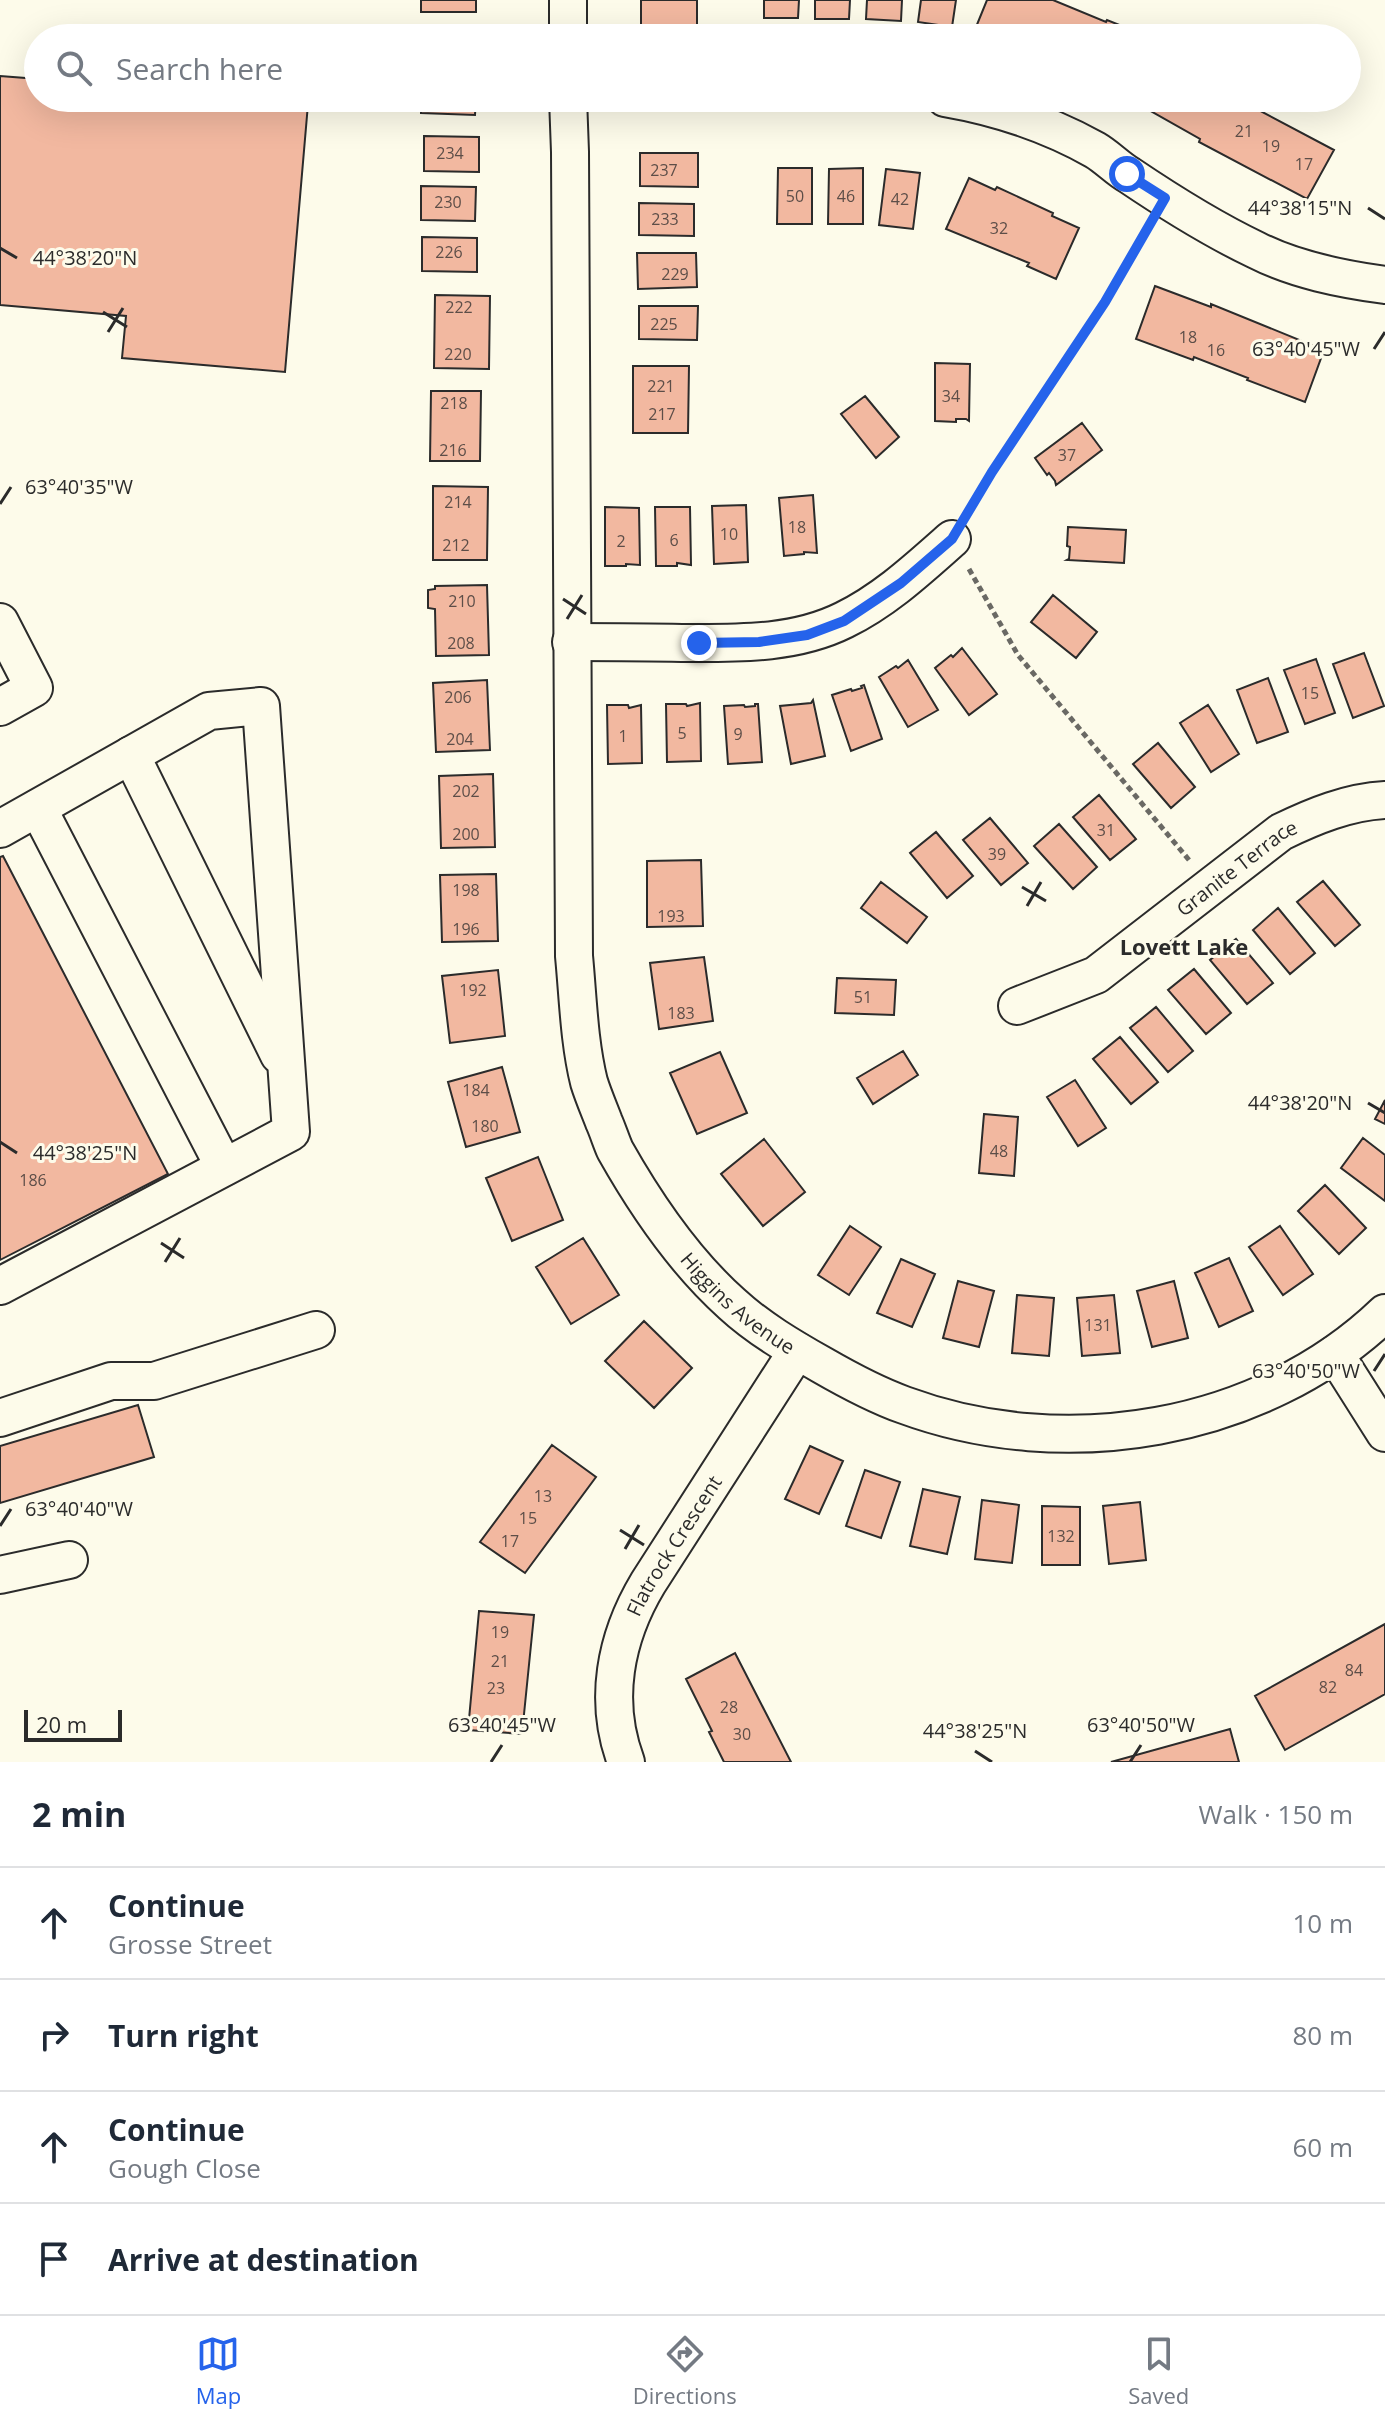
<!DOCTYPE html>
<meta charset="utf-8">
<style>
:root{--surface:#fff;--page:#f6f6f7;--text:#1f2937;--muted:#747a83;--line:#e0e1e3;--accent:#2563eb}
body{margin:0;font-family:"Open Sans",sans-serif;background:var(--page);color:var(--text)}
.scale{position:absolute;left:24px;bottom:20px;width:98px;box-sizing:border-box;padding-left:8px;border:4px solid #2b2b2b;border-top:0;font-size:22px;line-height:28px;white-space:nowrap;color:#2b2b2b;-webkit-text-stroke:6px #fdfbea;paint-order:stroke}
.stop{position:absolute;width:24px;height:24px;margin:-18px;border:6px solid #2563eb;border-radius:50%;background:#fff}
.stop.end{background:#2563eb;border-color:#fff;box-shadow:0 2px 8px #0008}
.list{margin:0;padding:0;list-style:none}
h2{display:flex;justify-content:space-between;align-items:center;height:104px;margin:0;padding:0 32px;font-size:34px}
h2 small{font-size:26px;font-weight:400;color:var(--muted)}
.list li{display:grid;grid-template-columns:52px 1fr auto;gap:24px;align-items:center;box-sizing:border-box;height:112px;padding:0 32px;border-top:2px solid var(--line)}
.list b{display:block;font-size:30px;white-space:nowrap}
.list p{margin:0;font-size:26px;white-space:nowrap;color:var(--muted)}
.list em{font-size:26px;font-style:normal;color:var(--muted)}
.icon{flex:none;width:44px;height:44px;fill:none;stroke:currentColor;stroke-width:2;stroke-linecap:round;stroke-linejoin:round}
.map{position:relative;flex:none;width:1385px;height:1762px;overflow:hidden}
.search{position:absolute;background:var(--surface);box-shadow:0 8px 32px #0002;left:24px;right:24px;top:24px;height:88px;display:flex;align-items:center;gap:20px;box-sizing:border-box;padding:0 28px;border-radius:44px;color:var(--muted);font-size:30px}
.sheet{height:552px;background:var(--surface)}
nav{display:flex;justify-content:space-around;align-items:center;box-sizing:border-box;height:112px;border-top:2px solid var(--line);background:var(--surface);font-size:22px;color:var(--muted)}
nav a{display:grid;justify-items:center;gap:4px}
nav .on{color:var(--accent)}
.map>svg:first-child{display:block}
.building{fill:#f2b8a0;stroke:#2b2b2b;stroke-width:2}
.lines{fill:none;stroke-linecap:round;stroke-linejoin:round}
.minor-casing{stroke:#2b2b2b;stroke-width:40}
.path{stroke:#6a6964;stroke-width:5;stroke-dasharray:6 4;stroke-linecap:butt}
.minor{stroke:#fdfbea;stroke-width:36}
.route{stroke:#2563eb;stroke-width:10}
.ticks{fill:none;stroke:#2b2b2b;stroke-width:3}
.labels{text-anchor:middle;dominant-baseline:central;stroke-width:6;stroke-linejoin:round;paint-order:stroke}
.number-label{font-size:16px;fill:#5d4e48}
.street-label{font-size:20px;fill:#2b2b2b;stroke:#fdfbea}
.neighbourhood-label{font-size:22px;font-weight:bold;fill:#2b2b2b;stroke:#fdfbea}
.ticks-label{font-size:20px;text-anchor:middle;fill:#2b2b2b;stroke:#fdfbea;stroke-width:6;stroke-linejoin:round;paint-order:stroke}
</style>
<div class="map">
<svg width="1385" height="1762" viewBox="0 0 1385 1762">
<rect width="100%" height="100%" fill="#fdfbea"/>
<path class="building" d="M421 0H476V12H421Z
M641 0H697V31H641Z
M764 0H799L798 18H764Z
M815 0H850L849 19H815Z
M867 0H902L901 21 866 19Z
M921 0H956L952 27 918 22Z
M987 0H1053L1106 22 1107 20 1152 38H1001L976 27Z
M423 32H478V38H423Z
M0 76 38 79V98H245L308 104 285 372 122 358 126 316 0 305Z
M421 98H476L475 115 421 113Z
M1155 98H1236L1334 150 1307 199 1199 142 1200 139 1149 110Z
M424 136 479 137V172L424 171Z
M640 153H698V187L640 186Z
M778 168H812V224H777Z
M863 168V224H828L829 169Z
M886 169 920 173 913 229 879 225Z
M969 178 995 190 997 187 1053 213 1052 216 1079 228 1056 279 1027 266 1029 263 946 229Z
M421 186 476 187 475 221 421 220Z
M639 203 694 204V236L639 235Z
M422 237 477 238V272L422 271Z
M637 253H696L697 287 638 289Z
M1155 286 1211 307V304L1324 350 1305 402 1247 380 1248 378 1194 357 1193 360 1136 339Z
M435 295 490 296 489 369 434 368Z
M639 306H698L697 340 639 339Z
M935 363 970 364 969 421 966 419H956V422L935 421Z
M633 366H689L688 433H633Z
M431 391H481L480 461H430Z
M865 396 899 437 876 458 841 414Z
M1082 423 1102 450 1056 485 1055 481 1049 473 1047 475 1035 458Z
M433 486 488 487 487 560H433Z
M813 495 817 553 804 552V554L784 556 779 498Z
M746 505 748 562 714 564 712 506Z
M605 507 639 508 640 565 626 564V566H605Z
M655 507H690L691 565 677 563V566H656Z
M1068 527 1126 530 1124 563 1067 560 1069 559 1070 547 1067 546Z
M487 585 489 655 436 656 435 609 428 608V590L435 589V586Z
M1053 595 1097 632 1076 658 1031 622Z
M962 648 997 694 969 715 935 668 951 655 953 657Z
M1364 653 1384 706 1353 718 1333 664Z
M1316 659 1335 713 1305 724 1284 670Z
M908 660 938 710 908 727 879 677 896 666 898 668Z
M1268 678 1288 732 1257 743 1237 690Z
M487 680 490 750 436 752 433 683Z
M864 685 882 739 851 751 832 695 851 689 852 691 862 688 861 686Z
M813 700 825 756 791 764 780 706 811 703Z
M700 703 701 761 667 762 666 704H686L687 706Z
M755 704H758L762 762 728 764 724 706 744 705 745 707 755 706Z
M607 705H628L629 708 641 705 642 763 608 764Z
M1208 705 1239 754 1211 772 1180 723Z
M1158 743 1195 787 1171 808 1133 764Z
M493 774 495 847 441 848 439 776Z
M1099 795 1136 839 1110 860 1073 817Z
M990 818 1028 863 1001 885 963 840Z
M1059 824 1097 867 1073 889 1034 846Z
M936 832 973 876 947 898 910 853Z
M3 856 168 1174 0 1260V857Z
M701 860 703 926 647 927V861Z
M496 874 498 941 442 942 440 875Z
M1323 881 1360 925 1335 946 1297 902Z
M881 882 927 917 907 943 861 908Z
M1278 908 1315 953 1290 974 1253 930Z
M1236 939 1273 983 1247 1004 1210 960Z
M704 957 713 1021 659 1029 650 963Z
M1194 969 1231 1013 1206 1034 1168 990Z
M498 970 505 1036 450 1043 442 976Z
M837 978 896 980 894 1015 835 1013Z
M1156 1007 1193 1051 1168 1072 1130 1028Z
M1120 1037 1158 1082 1131 1104 1093 1059Z
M903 1051 918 1075 873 1104 857 1078Z
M720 1052 747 1113 697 1134 670 1073Z
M502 1067 520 1132 466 1147 448 1082Z
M1075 1080 1106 1128 1078 1146 1047 1097Z
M1385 1100V1124L1375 1119Z
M984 1114 1018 1117 1014 1176 979 1173Z
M1363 1138 1385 1155V1201L1341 1168Z
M764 1139 805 1192 763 1226 721 1174Z
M538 1157 563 1220 512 1241 486 1178Z
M1325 1185 1366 1228 1339 1254 1298 1211Z
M850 1226 881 1247 849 1295 818 1275Z
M1280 1226 1313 1274 1283 1295 1249 1247Z
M583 1238 619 1295 571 1324 536 1267Z
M1229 1258 1253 1311 1219 1327 1195 1273Z
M901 1259 935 1274 912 1327 877 1313Z
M958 1281 994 1291 979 1347 943 1338Z
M1174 1281 1188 1338 1152 1347 1137 1291Z
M1017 1295 1054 1298 1049 1356 1012 1353Z
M1114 1295 1120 1353 1082 1356 1077 1298Z
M644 1321 692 1368 654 1408 605 1361Z
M138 1405 154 1457 0 1503V1446Z
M552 1445 596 1477 525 1573 480 1542Z
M810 1446 843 1461 819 1514 785 1499Z
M865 1470 900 1482 881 1538 846 1526Z
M923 1489 960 1497 947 1554 910 1546Z
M982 1500 1019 1505 1012 1563 975 1559Z
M1140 1502 1146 1560 1109 1564 1103 1506Z
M1042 1506 1080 1507V1565H1042Z
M479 1611 534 1615 522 1734 468 1730Z
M1385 1624V1694L1285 1750 1255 1696Z
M735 1653 791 1762H724L709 1732 712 1731 686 1679Z
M1230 1729 1239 1762H1111Z"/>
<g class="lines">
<defs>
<g id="minor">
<path d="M568 38V0"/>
<path id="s1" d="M568 98 570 152 574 956C578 997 579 1042 589 1082 593 1095 599 1109 604 1122 608 1131 611 1141 615 1150 646 1205 685 1262 732 1304 758 1328 792 1348 822 1365 848 1380 876 1395 904 1405 1064 1464 1261 1432 1385 1313"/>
<path d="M945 98C997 107 1049 124 1095 150 1107 157 1117 168 1129 175 1169 202 1212 229 1256 250 1295 270 1341 279 1385 285"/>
<path d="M0 622 34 688 0 707"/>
<path d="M571 642C608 642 645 642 682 643 736 643 794 645 844 620 885 600 918 569 952 539"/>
<path d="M131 755 279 1055"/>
<path d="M38 808 224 1167"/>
<path d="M0 829 209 711 261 706 291 1132 0 1286"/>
<path id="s2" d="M1017 1006 1096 975 1281 832C1314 816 1348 802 1385 800"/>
<path d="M1335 1354 1385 1433"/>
<path d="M0 1418 111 1381H154L316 1330"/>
<path d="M0 1575 69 1560"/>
<path id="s3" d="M626 1762C603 1701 615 1638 648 1583L797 1351"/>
</g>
</defs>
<use href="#minor" class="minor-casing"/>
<path class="path" d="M968 512 992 472 1105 302 1149 227
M969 569 1018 655 1189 860"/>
<use href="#minor" class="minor"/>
</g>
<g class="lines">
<path class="route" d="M699 643 759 642 807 635 844 621 901 583 952 539 992 472 1105 302 1165 198 1127 174"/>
</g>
<path class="ticks" d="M1368 208 1385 219M0 248 17 258M103 312 127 327M108 332 123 308M1374 349 1385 332M0 504 11 487M563 599 586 614M567 619 582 595M1022 887 1046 901M1027 906 1041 882M1368 1103 1385 1113M0 1142 17 1153M161 1243 184 1258M165 1262 180 1238M1374 1371 1385 1354M0 1526 11 1509M620 1530 644 1545M625 1549 639 1525M975 1751 992 1762M491 1762 502 1745M1130 1762 1141 1745"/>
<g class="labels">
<g class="number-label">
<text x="1244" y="131">21</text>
<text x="1271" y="146">19</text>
<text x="450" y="153">234</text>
<text x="1304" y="164">17</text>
<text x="664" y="170">237</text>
<text x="795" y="196">50</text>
<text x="846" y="196">46</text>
<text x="900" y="199">42</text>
<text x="448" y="202">230</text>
<text x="665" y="219">233</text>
<text x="999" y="228">32</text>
<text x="449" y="252">226</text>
<text x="675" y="274">229</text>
<text x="459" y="307">222</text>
<text x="664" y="324">225</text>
<text x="1188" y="337">18</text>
<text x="1216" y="350">16</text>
<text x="458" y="354">220</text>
<text x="661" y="386">221</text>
<text x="951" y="396">34</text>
<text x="454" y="403">218</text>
<text x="662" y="414">217</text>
<text x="453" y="450">216</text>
<text x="1067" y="455">37</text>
<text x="458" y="502">214</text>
<text x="797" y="527">18</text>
<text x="729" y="534">10</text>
<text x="674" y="540">6</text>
<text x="621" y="541">2</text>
<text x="456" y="545">212</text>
<text x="462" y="601">210</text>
<text x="461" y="643">208</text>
<text x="1310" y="693">15</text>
<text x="458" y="697">206</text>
<text x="682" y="733">5</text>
<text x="738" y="734">9</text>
<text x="623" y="736">1</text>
<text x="460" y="739">204</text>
<text x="466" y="791">202</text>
<text x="1106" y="830">31</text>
<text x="466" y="834">200</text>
<text x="997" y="854">39</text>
<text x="466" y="890">198</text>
<text x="671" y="916">193</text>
<text x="466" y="929">196</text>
<text x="473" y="990">192</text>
<text x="863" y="997">51</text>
<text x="681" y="1013">183</text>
<text x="476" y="1090">184</text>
<text x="485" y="1126">180</text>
<text x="999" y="1151">48</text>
<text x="33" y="1180">186</text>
<text x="1098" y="1325">131</text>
<text x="543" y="1496">13</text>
<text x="528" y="1518">15</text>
<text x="1061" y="1536">132</text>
<text x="510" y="1541">17</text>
<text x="500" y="1632">19</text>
<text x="500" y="1661">21</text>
<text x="1354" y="1670">84</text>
<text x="1328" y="1687">82</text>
<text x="496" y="1688">23</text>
<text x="729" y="1707">28</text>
<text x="742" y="1734">30</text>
</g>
<g class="street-label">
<text stroke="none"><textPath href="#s2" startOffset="262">Granite Terrace</textPath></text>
<text stroke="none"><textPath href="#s1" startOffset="1256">Higgins Avenue</textPath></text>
<text stroke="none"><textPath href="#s3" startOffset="232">Flatrock Crescent</textPath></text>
</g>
<g class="neighbourhood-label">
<text x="1184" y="946">Lovett Lake</text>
</g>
</g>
<g class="ticks-label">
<text x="1300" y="215">44°38'15"N</text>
<text x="85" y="265">44°38'20"N</text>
<text x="1306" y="356">63°40'45"W</text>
<text x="79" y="494">63°40'35"W</text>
<text x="1300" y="1110">44°38'20"N</text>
<text x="85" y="1160">44°38'25"N</text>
<text x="1306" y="1378">63°40'50"W</text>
<text x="79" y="1516">63°40'40"W</text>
<text x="502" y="1732">63°40'45"W</text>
<text x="1141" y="1732">63°40'50"W</text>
<text x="975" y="1738">44°38'25"N</text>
</g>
</svg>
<div class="scale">20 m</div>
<div class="stop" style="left:1127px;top:174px"></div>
<div class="stop end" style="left:699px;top:643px"></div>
<div class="search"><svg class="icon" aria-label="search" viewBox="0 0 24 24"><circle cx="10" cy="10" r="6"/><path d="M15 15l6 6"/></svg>Search here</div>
</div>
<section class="sheet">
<h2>2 min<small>Walk · 150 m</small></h2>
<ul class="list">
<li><svg class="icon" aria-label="ahead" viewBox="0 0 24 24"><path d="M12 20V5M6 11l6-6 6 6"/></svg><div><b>Continue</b><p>Grosse Street</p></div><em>10 m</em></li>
<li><svg class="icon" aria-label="right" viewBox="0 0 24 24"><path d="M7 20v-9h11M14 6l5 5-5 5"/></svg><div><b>Turn right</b></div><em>80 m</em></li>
<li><svg class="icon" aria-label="ahead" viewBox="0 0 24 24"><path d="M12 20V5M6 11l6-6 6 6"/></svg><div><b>Continue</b><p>Gough Close</p></div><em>60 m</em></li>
<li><svg class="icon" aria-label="arrive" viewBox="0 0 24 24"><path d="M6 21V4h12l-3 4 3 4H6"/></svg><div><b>Arrive at destination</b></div></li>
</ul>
</section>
<nav>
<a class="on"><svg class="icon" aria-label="map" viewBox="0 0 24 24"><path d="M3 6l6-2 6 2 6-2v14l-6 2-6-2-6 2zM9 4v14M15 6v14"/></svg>Map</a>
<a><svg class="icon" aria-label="directions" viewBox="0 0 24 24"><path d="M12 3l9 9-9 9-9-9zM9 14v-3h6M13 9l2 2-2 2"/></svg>Directions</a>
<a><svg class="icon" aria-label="saved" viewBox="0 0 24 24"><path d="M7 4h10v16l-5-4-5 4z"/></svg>Saved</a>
</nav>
